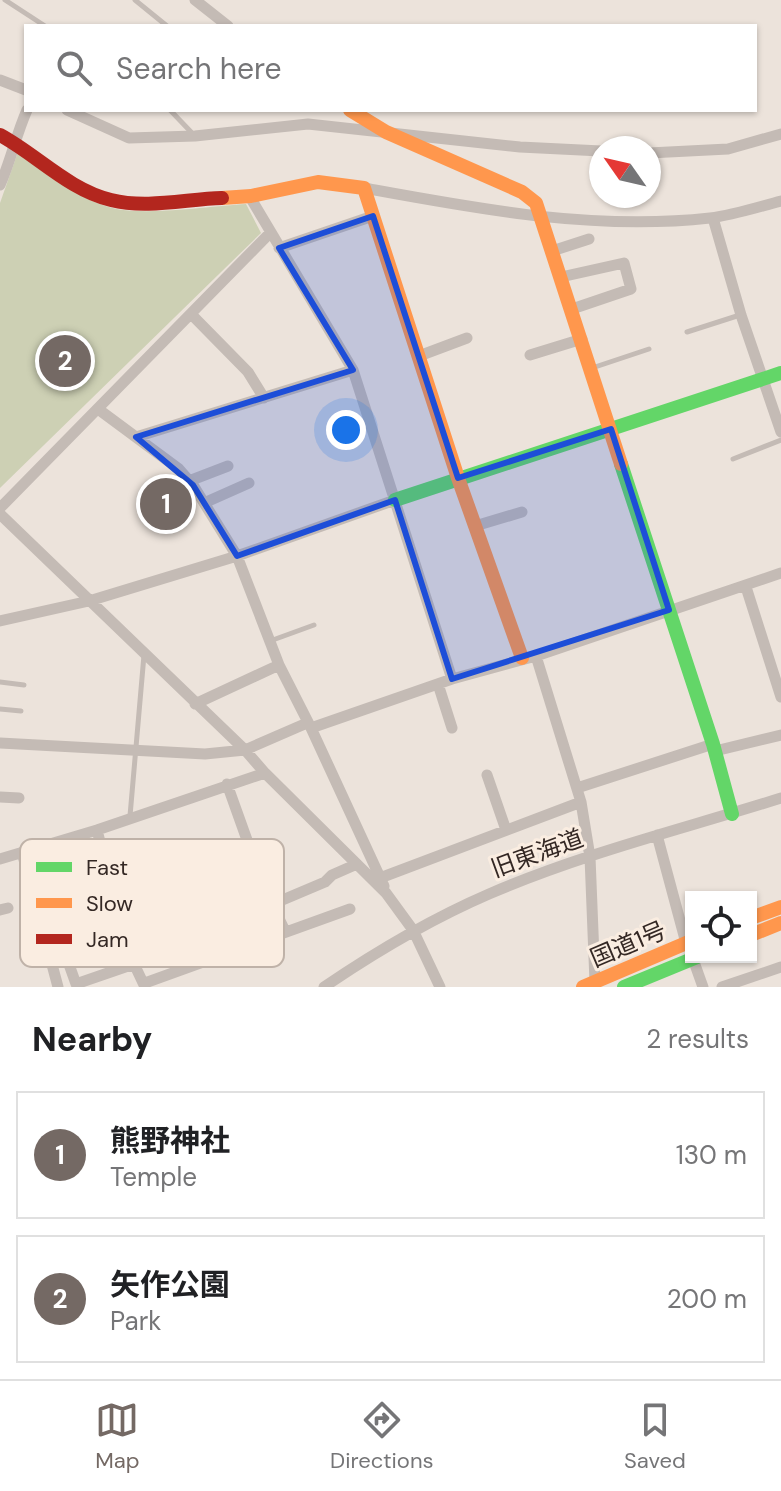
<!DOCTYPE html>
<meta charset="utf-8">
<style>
:root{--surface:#fff;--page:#f6f6f6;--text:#202124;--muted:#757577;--line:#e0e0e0;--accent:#746964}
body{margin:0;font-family:"DM Sans","Noto Sans JP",sans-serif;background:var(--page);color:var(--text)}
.controls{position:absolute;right:24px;bottom:24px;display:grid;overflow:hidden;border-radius:0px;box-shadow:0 2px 6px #0004}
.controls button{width:72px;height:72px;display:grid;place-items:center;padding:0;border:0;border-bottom:2px solid var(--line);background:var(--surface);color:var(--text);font:40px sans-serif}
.compass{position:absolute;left:589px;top:136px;width:72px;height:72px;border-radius:50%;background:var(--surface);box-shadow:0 2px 6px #0004;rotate:304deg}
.you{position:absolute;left:346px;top:430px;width:28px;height:28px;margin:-20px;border:6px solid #fff;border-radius:50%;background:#1a73e8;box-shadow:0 0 0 12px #1a73e833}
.badge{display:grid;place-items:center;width:52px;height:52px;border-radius:50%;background:var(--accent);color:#fff;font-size:26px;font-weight:700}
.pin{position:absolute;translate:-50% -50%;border:4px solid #fff;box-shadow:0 2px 8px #0006}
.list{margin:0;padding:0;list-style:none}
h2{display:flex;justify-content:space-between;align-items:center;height:104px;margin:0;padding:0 32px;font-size:34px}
h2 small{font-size:26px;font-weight:400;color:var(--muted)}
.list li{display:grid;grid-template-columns:52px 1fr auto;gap:24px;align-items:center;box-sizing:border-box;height:128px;margin:0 16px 16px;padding:0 16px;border:2px solid var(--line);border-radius:0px}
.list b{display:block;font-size:30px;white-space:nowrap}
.list p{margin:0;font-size:26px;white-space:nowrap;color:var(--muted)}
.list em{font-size:26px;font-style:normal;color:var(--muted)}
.icon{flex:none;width:44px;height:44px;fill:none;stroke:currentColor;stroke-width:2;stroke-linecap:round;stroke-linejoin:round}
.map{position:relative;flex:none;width:781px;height:987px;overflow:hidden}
.search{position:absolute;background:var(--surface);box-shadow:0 2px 6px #0004;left:24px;right:24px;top:24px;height:88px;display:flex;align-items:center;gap:20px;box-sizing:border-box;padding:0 28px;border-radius:0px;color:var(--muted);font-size:30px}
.sheet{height:392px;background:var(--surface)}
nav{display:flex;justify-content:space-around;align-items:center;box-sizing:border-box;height:112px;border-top:2px solid var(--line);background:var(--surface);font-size:22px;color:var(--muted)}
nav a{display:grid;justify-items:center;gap:4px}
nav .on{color:var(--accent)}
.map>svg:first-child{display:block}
.green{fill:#cdd0b4}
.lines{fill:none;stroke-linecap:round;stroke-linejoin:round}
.lane{stroke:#c4bbb5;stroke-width:5}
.street{stroke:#c4bbb5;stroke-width:11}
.fast{stroke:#63d668;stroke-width:14}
.slow{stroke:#ff974d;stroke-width:14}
.jam{stroke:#b3261e;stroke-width:14}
.marked{fill:#1d4ed8;fill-opacity:0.2;stroke:#1d4ed8;stroke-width:6;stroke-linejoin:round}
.labels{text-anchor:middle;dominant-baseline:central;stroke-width:6;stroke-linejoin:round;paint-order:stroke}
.street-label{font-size:24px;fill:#342824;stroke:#faede1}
.key{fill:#faede1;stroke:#bfb2a8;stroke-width:2}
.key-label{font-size:22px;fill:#342824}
</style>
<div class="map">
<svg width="781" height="987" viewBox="0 0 781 987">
<rect width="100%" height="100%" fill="#ece3db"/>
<path class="green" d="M18 152C47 171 75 198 109 207 140 217 211 206 246 204L261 233 0 488V203Z"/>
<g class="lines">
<path class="lane" d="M5 0 45 26
M135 0 167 26
M170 110 192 133
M687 332 740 315
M592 368 649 349
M733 459 781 440
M270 641 314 625
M0 682 24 685
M0 709 21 711
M130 816 144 655"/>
<path class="street" d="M195 0 228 26
M0 80 26 90
M67 110 129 138 195 136 308 124 520 147 601 151
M649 153 728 149 781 134
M0 185C11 160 16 135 27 110
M364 188C479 209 593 231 710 218 733 215 758 207 781 201
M250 197 353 370 452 679
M713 218 741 315 781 432
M279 248 373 216
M552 251 589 239
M561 277 624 263 631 289 572 309
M191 314 248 372 264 398
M530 355 582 339
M419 356 467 338
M98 409 179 469 193 485 237 556 279 665 311 728 384 886
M136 437 353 370
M189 481 228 466
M204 503 249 483
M0 508 270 233
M0 514 245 750 265 773 386 893 413 930 440 987
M475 526 522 512
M746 587 781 697
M0 621 89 601 237 556 395 500
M536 656 581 802 590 857 595 982
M438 684 452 728
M195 704 279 665
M311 728 452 679 536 656 781 573
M0 743 205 754 245 750 307 723
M715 751 781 735
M487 775 506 830
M227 784 252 854 208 870 227 924 275 910 285 931
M577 788 713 744
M0 797 19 798
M97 830 131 965 136 968 145 987
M657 835 686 943
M22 852 58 987
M252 854 275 909
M0 859 97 830 265 773
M380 878 581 802
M273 904 325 882 332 875 357 864
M0 910 8 908
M124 938 66 956 76 984 131 965
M693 959 703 987
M145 983 350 909
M324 987C377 951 431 919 489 894 584 853 683 829 781 798
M722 987 781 967"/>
<path class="fast" d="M621 464 713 744 732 814
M395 500 781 373
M624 987 697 957"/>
<path class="slow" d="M350 110 386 132 522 192 536 203 621 464
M222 198 251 196 318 182 364 188 458 478 522 658
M751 918 781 907
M751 935 781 923
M583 987 691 941"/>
<path class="jam" d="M0 135C37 155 69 190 111 200 147 209 186 199 222 198"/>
</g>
<path class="marked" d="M373 216 458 478 611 429 669 610 452 679 395 500 237 556 193 485 136 437 353 370 279 248Z"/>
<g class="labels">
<g class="street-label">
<text transform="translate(537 853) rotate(-20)">旧東海道</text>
<text transform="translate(628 944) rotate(-23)">国道1号</text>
</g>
</g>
<rect x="20" y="839" width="264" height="128" rx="12" class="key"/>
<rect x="36" y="862" width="36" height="10" fill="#63d668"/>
<rect x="36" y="898" width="36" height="10" fill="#ff974d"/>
<rect x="36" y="934" width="36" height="10" fill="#b3261e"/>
<g class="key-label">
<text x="86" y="875">Fast</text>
<text x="86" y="911">Slow</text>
<text x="86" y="947">Jam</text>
</g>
</svg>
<div class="controls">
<button><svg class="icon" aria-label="locate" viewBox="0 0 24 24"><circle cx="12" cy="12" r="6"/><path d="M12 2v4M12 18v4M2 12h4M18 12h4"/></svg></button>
</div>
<svg class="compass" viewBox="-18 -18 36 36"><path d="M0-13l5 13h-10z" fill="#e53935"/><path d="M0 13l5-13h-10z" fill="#757577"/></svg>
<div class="you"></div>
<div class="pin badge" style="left:166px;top:504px">1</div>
<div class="pin badge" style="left:65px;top:361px">2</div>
<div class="search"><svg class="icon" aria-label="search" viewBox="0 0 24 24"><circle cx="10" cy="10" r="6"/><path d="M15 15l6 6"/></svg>Search here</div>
</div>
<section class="sheet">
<h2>Nearby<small>2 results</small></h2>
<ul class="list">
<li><span class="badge">1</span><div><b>熊野神社</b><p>Temple</p></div><em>130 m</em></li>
<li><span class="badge">2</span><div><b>矢作公園</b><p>Park</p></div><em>200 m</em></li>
</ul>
</section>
<nav>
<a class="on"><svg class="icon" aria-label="map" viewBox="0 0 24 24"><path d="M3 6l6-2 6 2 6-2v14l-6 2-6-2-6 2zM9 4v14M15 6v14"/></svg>Map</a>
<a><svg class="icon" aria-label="directions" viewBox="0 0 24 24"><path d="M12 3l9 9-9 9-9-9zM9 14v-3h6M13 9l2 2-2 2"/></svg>Directions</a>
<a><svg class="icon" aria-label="saved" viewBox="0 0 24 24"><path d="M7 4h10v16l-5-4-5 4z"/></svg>Saved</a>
</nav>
